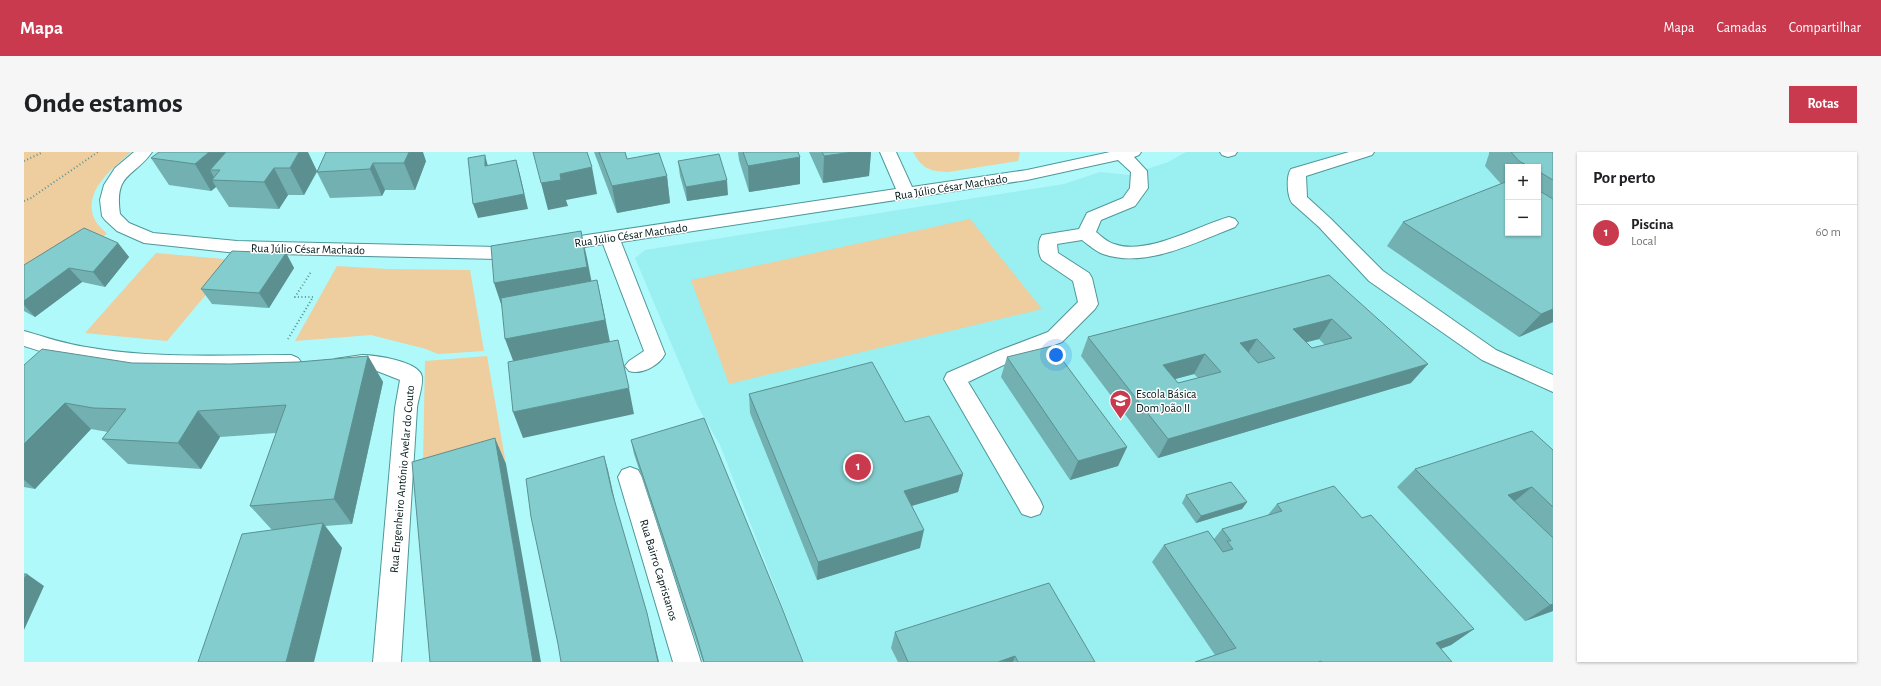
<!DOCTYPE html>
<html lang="pt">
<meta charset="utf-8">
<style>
:root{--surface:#fff;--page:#f6f6f6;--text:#202124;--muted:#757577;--line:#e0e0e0;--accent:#ca3a4e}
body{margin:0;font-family:"Alegreya Sans",sans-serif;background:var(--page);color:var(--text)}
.controls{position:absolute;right:12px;top:12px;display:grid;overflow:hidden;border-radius:0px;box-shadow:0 1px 3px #0004}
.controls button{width:36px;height:36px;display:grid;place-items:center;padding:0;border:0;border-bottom:1px solid var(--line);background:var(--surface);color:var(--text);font:20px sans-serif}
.you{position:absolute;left:1032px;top:203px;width:14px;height:14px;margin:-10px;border:3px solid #fff;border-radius:50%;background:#1a73e8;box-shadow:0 0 0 6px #1a73e833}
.badge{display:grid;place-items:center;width:26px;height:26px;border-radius:50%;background:var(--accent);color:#fff;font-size:13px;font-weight:700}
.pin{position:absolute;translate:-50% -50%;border:2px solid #fff;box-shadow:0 1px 4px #0006}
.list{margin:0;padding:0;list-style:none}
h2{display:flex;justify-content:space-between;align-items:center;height:52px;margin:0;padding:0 16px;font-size:17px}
h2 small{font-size:13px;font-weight:400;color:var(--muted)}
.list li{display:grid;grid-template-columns:26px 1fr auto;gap:12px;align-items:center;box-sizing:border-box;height:56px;padding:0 16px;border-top:1px solid var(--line)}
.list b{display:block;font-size:15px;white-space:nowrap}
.list p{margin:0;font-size:13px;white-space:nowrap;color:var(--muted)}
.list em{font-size:13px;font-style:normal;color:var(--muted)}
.map{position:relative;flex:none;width:1529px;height:510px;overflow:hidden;border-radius:0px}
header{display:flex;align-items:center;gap:24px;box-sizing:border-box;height:56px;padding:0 20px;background:var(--accent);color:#fff}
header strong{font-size:19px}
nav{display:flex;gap:22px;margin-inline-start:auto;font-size:14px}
.intro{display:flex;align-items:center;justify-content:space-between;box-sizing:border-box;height:96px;padding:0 24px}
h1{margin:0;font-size:28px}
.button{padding:10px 18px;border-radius:0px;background:var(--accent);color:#fff;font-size:14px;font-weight:700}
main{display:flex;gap:24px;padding:0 24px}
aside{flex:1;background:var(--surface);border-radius:0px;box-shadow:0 1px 3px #0004}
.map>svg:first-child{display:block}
.built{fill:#9aeff1;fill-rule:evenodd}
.green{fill:#eecd9e}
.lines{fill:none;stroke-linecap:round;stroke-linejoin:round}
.minor-casing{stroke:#4f9799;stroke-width:2}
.path{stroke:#609395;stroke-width:2;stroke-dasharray:1 2.5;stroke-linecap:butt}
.minor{fill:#fff;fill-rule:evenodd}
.wall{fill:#72b0b1;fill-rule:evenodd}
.shaded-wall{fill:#5c9090}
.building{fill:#84cdce;stroke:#5c9090;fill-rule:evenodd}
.labels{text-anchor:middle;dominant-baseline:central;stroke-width:3;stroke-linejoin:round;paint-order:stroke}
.street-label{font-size:12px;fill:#001718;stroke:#fff}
.poi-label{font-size:12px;fill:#001718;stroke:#fff;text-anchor:start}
</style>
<header>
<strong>Mapa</strong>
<nav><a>Mapa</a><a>Camadas</a><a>Compartilhar</a></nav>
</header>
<div class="intro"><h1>Onde estamos</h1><a class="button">Rotas</a></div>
<main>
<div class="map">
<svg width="1529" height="510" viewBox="0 0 1529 510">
<rect width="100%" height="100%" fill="#aff9fb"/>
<path class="built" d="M1162 0H1529V510H780L696 293 674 255 611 106 621 98 1040 32 1076 20 1105 23 1144 10ZM1484 15H1514V81H1484Z"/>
<path class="green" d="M0 0H107C89 16 57 40 71 68 73 73 80 78 83 82L0 133Z
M889 0H996L994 9 924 20C904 19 898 16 889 0Z
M946 67 1018 157 705 232 667 128Z
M132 101 211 108 143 189 61 181Z
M313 114 364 117 446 118 460 199 414 202 402 197 347 183 271 189Z
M463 204 482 312H399L401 209Z"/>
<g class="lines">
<defs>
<path id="minor" d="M110 0H128C110 26 90 20 96 62L105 71 129 81 213 89 474 95 497 92 504 94 506 98 504 102 474 107 213 101 120 91 93 79 81 68 78 64 76 48 80 33 91 16Z
M856 0H872L888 35 1003 18 1086 0H1117L1115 3 1110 5 1123 19 1124 36 1111 54 1077 68 1072 80C1077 84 1083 90 1090 92 1123 104 1173 74 1205 65L1211 67 1214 71 1211 75C1172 90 1122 117 1079 102 1071 99 1065 93 1058 88L1033 92 1034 101 1065 121 1068 126 1074 152 1071 157 1038 190 988 209 944 230 1016 348 1019 355 1016 362 1007 365 998 362 920 227 923 221 974 199 1024 180 1054 150 1049 129 1018 108C1014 102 1013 90 1018 83L1055 77 1063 61 1099 46 1106 36 1107 20 1094 8 1003 28 597 90 641 202C635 214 617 223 605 219L601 214 605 209 620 199 579 92 529 100 522 98 520 94 522 90 529 88 872 37Z
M1196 0H1213L1211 3 1204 5 1198 3Z
M1325 0H1350L1348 3 1282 24 1283 45 1307 67 1359 119 1472 198 1529 223V240L1458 208 1345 129 1295 75 1268 51C1263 44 1262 24 1267 17Z
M0 179C21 185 41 192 62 195 129 207 199 203 267 203L274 206 278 211 274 216 267 219C177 218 87 223 0 194Z
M338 203C350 203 396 209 398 225 399 234 394 247 393 256L377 510H349L371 256 376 228 353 219 318 220 311 217 307 212 311 207Z
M606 315 614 318 618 325 677 510H649L594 325 598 318Z"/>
</defs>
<use href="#minor" class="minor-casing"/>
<path class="path" d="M0 9 19 0
M0 49 7 46 74 0
M264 187 289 145H271L287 120"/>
<use href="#minor" class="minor"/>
</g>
<path class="wall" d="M135 0 293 19 302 0 402 9 391 38H361L358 44 306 46 293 20 280 43H264L255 57 205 55 192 35 187 39 145 33 127 6Z
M570 0H601L603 7 643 24 646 51 593 61Z
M714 0H774L776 5V32L725 40 715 8Z
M785 0H847L845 24 799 31Z
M1465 0H1529V170L1495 185 1363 94 1379 70 1477 32 1461 14 1465 2ZM1484 15H1514V81H1484Z
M654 9 704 43 663 49 656 24Z
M94 91 105 105 81 135 58 130 11 165 0 159V113Z
M262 101 270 116 245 156 188 152 177 137Z
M1305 123 1387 231 1134 306 1057 204 1064 185ZM1295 187 1301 193 1288 196 1282 190ZM1170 222 1174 226 1154 231 1151 227Z
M344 204 359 230 328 372 301 374 318 396 248 378 226 354 252 281 196 285 177 317 104 312 78 287 84 280 67 277 11 337 0 335V213L108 211 206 212 274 210Z
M983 205 1103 295 1094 314 1046 328 977 225Z
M725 242 881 270 939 322 934 340 888 354 896 396 793 428 726 261Z
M607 288 779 510H679L610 302Z
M1529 298V459L1501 469 1373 335 1391 317Z
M1162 343 1223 350 1218 357 1172 371 1158 351Z
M1253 352 1338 366 1450 477 1427 493 1417 497 1428 510H1171L1191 503 1128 410 1140 393 1190 387 1198 377 1243 364Z
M871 480 1071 510H874L867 496Z"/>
<path class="shaded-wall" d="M185 0H231L196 18H186L192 29 188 28 192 35 187 39 171 12Z
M275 0H284L293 19 280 43 266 16Z
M385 0H399L402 9 391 38 380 11Z
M829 0H847L845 24 799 31 800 4Z
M461 3 465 18 461 14Z
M776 5V32L725 40 724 14Z
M492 8 496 23 504 57 454 66 449 52Z
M349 11 361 38 358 44 346 17Z
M568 15 573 42 542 48 544 54 524 58 517 31 536 22Z
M250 16 264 43 255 57 240 30Z
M643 24 646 51 593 61 588 34Z
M703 28 704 43 663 49 662 35Z
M557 79 563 106 570 142 479 158 470 131Z
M94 91 105 105 81 135 69 120Z
M262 101 270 116 245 156 235 141Z
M45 116 58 130 11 165 0 153V149Z
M573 128 579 155 587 195 491 214 481 187Z
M1529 157V170L1495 185 1517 162Z
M1308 167 1295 187 1257 197 1269 177Z
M1233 187 1221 206 1216 191Z
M1181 202 1170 222 1129 233 1139 213Z
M344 204 359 230 328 372 310 347Z
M1404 212 1387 231 1134 306 1144 287Z
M605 236 610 262 499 286 489 260Z
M41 251 67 277 11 337 0 328V292Z
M174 259 196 285 177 317 154 291Z
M471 286 482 312 517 510H509Z
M1103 295 1094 314 1046 328 1054 309Z
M580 304 584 318 592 354 588 340Z
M939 322 934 340 877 357 880 339Z
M1508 335 1486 353 1484 343Z
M1223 350 1218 357 1172 371 1177 364Z
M299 371 318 396 290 510H262Z
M900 378 896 396 793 428 794 410Z
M3 422 20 434 0 478V427Z
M1529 452V459L1501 469 1526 453Z
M623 461 626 473 635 510H634Z
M1450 477 1427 493 1390 506 1412 491Z
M991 504 989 510H974Z"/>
<path class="building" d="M135 0H185L171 12 127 6Z
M202 0H275L266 16H250L240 30 188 28 196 18H186Z
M302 0H385L380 11H349L346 17 293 20Z
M509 0H563L568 15 536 22 537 28 517 31Z
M575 0H601L603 7 635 1 643 24 588 34Z
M719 0H774L776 5 724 14Z
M798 0H829L800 4Z
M1487 0H1529V28L1514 19V15H1506L1495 9Z
M695 2 703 28 662 35 654 9Z
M461 3V14L492 8 500 42 449 52 444 6Z
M1484 29V81H1514V38L1529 47V157L1517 162 1379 70Z
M60 76 94 91 69 120 45 116 0 149V113Z
M557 79 563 115 470 131 467 94Z
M208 99 262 101 235 141 177 137Z
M1305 123 1404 212 1144 287 1064 185ZM1308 167 1328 186 1288 196 1269 177ZM1233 187 1251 206 1234 211 1216 191ZM1181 202 1197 220 1154 231 1139 213Z
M573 128 581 168 481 187 477 146Z
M594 188 605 236 489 260 484 210Z
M1028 194 1103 295 1054 309 983 205Z
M18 197 108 211 206 212 274 210 344 204 310 347 226 354 262 253 174 259 154 291 78 287 102 257 69 256 41 251 0 292V213Z
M848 210 881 270 905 264 939 322 880 339 900 378 794 410 725 242Z
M680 266 758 456 779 510H680L673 486 607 288Z
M1508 279 1529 298V355L1508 335 1484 343 1528 385H1529V452L1526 453 1391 317Z
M471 286 509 510H406L388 310Z
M580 304 588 340 623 461 634 510H537L534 492 507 365 502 327Z
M1207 330 1223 350 1177 364 1162 343Z
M1310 334 1338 366 1347 363 1450 477 1412 491 1428 510H1298L1297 509 1294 510H1171L1212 496 1140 393 1184 379 1199 400 1209 397 1203 389H1207L1198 377 1258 359 1253 352Z
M299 371 262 510H174L218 382Z
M0 422H3L0 427Z
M1025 431 1071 510H994L991 504 974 510H884L871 480Z"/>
<defs>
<symbol id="school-pin" viewBox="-11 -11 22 30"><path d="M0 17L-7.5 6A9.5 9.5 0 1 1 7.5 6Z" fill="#ca3a4e" stroke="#fff"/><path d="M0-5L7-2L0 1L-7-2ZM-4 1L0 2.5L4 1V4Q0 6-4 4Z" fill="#fff"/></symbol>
</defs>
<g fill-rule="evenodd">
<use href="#school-pin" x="1084" y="236" width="25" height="34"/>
</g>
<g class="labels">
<g class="street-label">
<text transform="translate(927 35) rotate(-9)">Rua Júlio César Machado</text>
<text transform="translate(607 83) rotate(-8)">Rua Júlio César Machado</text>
<text transform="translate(284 97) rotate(1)">Rua Júlio César Machado</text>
<text transform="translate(378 327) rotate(-85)">Rua Engenheiro António Avelar do Couto</text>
<text transform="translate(635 418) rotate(73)">Rua Bairro Capristanos</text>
</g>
<g class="poi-label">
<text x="1112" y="242">Escola Básica<tspan x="1112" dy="14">Dom João II</tspan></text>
</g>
</g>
</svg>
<div class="controls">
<button>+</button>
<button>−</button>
</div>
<div class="you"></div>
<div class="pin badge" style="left:834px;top:315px">1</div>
</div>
<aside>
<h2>Por perto<small></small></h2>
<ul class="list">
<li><span class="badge">1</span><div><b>Piscina</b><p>Local</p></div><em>60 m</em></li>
</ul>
</aside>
</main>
